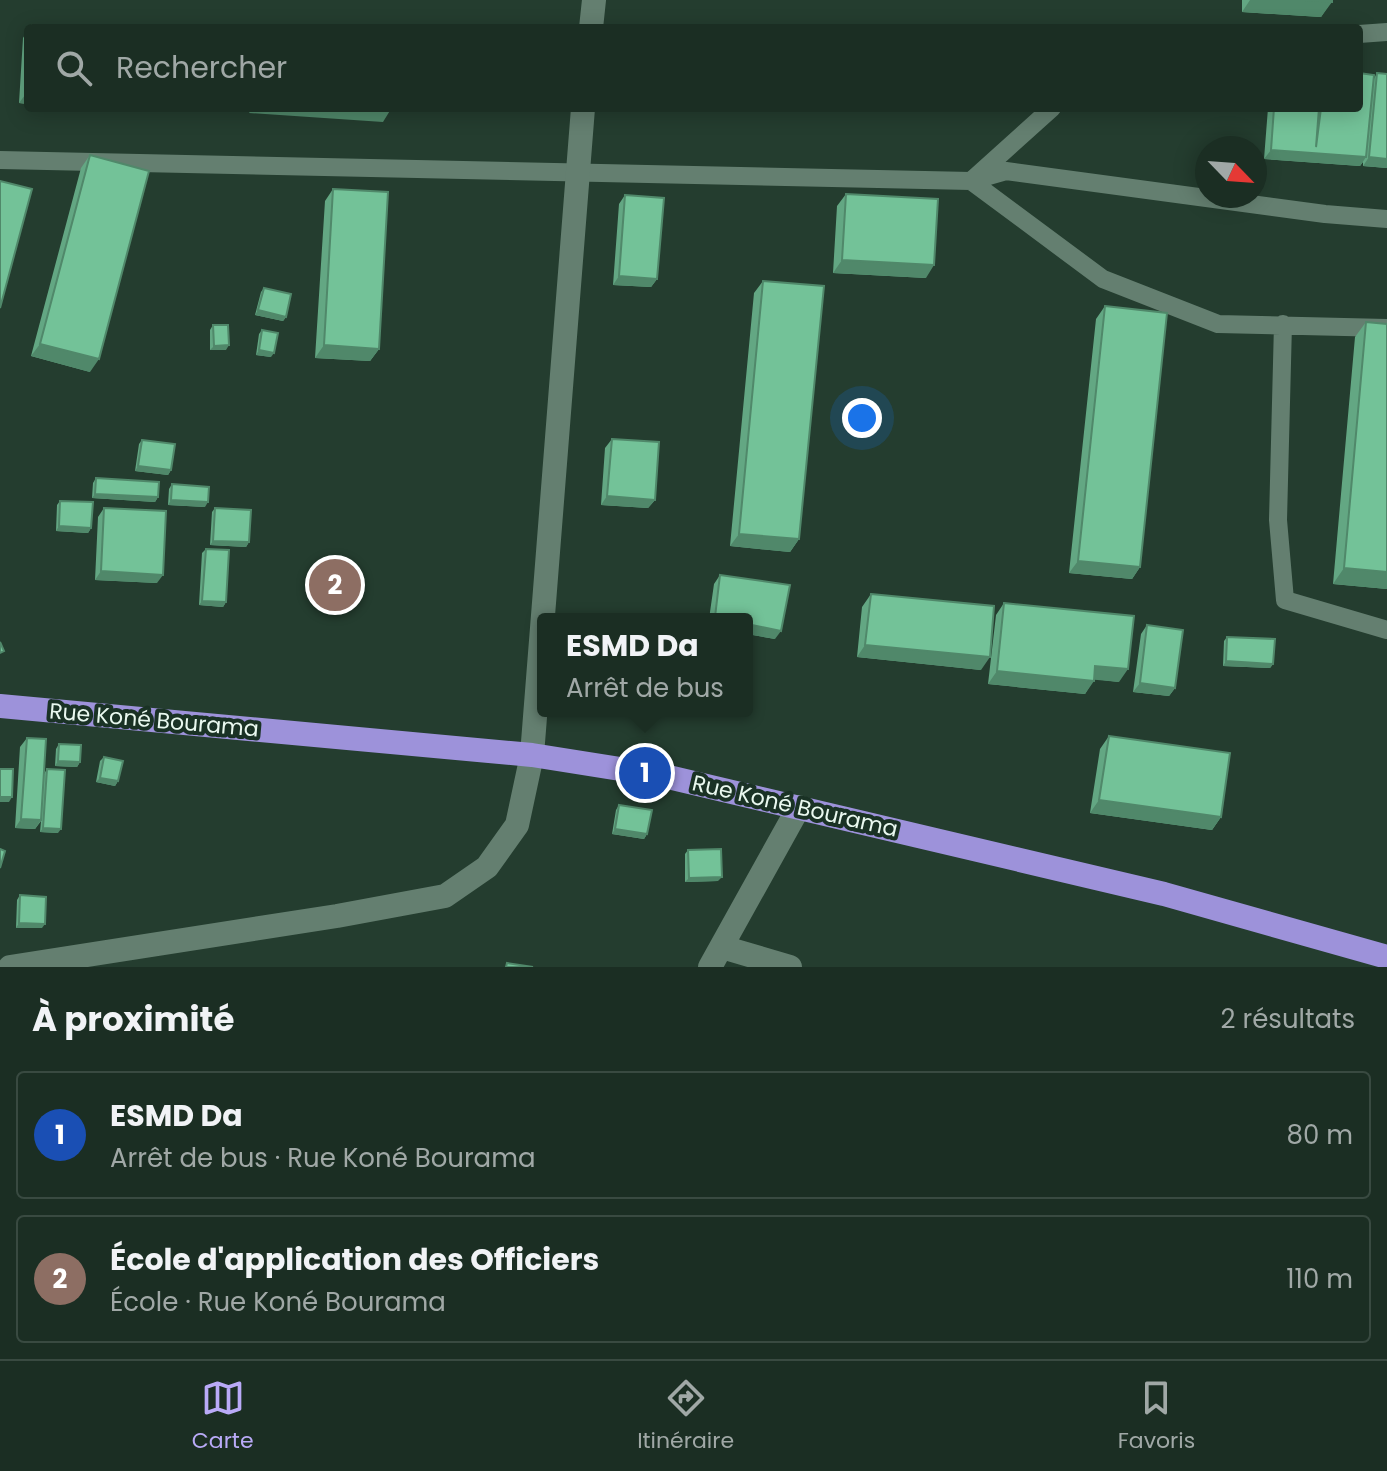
<!DOCTYPE html>
<html lang="fr">
<meta charset="utf-8">
<style>
:root{--surface:#1b2e23;--page:#24362b;--text:#f1f3f6;--muted:#a0a8a6;--line:#394a41;--accent:#b9aaf7}
body{margin:0;font-family:Poppins,sans-serif;background:var(--page);color:var(--text)}
.compass{position:absolute;left:1195px;top:136px;width:72px;height:72px;border-radius:50%;background:var(--surface);box-shadow:0 4px 20px #0003;rotate:115deg}
.you{position:absolute;left:862px;top:418px;width:28px;height:28px;margin:-20px;border:6px solid #fff;border-radius:50%;background:#1a73e8;box-shadow:0 0 0 12px #1a73e833}
.badge{display:grid;place-items:center;width:52px;height:52px;border-radius:50%;background:var(--accent);color:#fff;font-size:26px;font-weight:700}
.pin{position:absolute;translate:-50% -50%;border:4px solid #fff;box-shadow:0 2px 8px #0006}
.popup{position:absolute;left:537px;top:613px;width:216px;height:104px;box-sizing:border-box;display:grid;place-content:center;border-radius:8px;background:var(--surface);filter:drop-shadow(0 2px 6px #0005);font-size:26px;white-space:nowrap;color:var(--muted)}
.popup b{font-size:30px;color:var(--text)}
.popup::after{content:'';position:absolute;left:50%;top:100%;margin-left:-16px;border:16px solid transparent;border-top-color:var(--surface)}
.list{margin:0;padding:0;list-style:none}
h2{display:flex;justify-content:space-between;align-items:center;height:104px;margin:0;padding:0 32px;font-size:34px}
h2 small{font-size:26px;font-weight:400;color:var(--muted)}
.list li{display:grid;grid-template-columns:52px 1fr auto;gap:24px;align-items:center;box-sizing:border-box;height:128px;margin:0 16px 16px;padding:0 16px;border:2px solid var(--line);border-radius:8px}
.list b{display:block;font-size:30px;white-space:nowrap}
.list p{margin:0;font-size:26px;white-space:nowrap;color:var(--muted)}
.list em{font-size:26px;font-style:normal;color:var(--muted)}
.icon{flex:none;width:44px;height:44px;fill:none;stroke:currentColor;stroke-width:2;stroke-linecap:round;stroke-linejoin:round}
.map{position:relative;flex:none;width:1387px;height:967px;overflow:hidden}
.search{position:absolute;background:var(--surface);box-shadow:0 4px 20px #0003;left:24px;right:24px;top:24px;height:88px;display:flex;align-items:center;gap:20px;box-sizing:border-box;padding:0 28px;border-radius:8px;color:var(--muted);font-size:30px}
.sheet{height:392px;background:var(--surface)}
nav{display:flex;justify-content:space-around;align-items:center;box-sizing:border-box;height:112px;border-top:2px solid var(--line);background:var(--surface);font-size:22px;color:var(--muted)}
nav a{display:grid;justify-items:center;gap:4px}
nav .on{color:var(--accent)}
.map>svg:first-child{display:block}
.lines{fill:none;stroke-linecap:round;stroke-linejoin:round}
.service{stroke:#647f70;stroke-width:18}
.minor{stroke:#647f70;stroke-width:24}
.tertiary{stroke:#647f70;stroke-width:24}
.trunk{stroke:#9d92da;stroke-width:24}
.wall{fill:#63a783}
.shaded-wall{fill:#50886a}
.building{fill:#73c298;stroke:#50886a;stroke-width:2}
.labels{text-anchor:middle;dominant-baseline:central;stroke-width:8;stroke-linejoin:round;paint-order:stroke}
.street-label{font-size:22px;fill:#e9f8ef;stroke:#1a3225}
</style>
<div class="map">
<svg width="1387" height="967" viewBox="0 0 1387 967">
<rect width="100%" height="100%" fill="#243d2f"/>
<g class="lines">
<path class="service" d="M1359 34 1387 32
M1052 108 971 181 1103 279 1218 324 1387 328
M0 160 971 181 1006 171 1325 214 1387 219
M1283 324 1278 520 1285 600 1387 630"/>
<path class="minor" d="M591 28 594 0
M532 755 583 108
M722 947 790 967
M710 967 799 807"/>
<path class="tertiary" d="M10 967 337 916 445 896 487 867 517 825 532 755"/>
<path class="trunk" d="M0 706 532 755 664 776 1164 894 1387 957"/>
</g>
<path class="wall" d="M1242 0H1332L1321 17 1242 12Z
M28 30V104L19 103 23 38Z
M1377 73 1387 74V168L1363 166V162L1360 166 1264 159 1268 108H1359Z
M90 155V372L31 356 81 168Z
M333 189 379 349 370 361 315 358 325 201Z
M846 194 926 278 833 273 837 206Z
M625 195 657 279 651 287 613 285 619 204Z
M763 281 799 539 790 552 730 546 754 293Z
M264 288 286 317 283 321 255 315 261 292Z
M1105 306 1140 567 1132 579 1069 573 1096 319Z
M1366 322 1387 589 1333 584 1355 337Z
M213 325 226 350H210V330Z
M262 330 271 357 256 355 259 334Z
M612 439 655 500 648 508 601 505 605 448Z
M142 440 171 470 168 475 135 471 139 444Z
M96 478 158 497 155 502 92 498 93 483Z
M172 484 205 507 168 505 169 489Z
M60 501 91 528 88 533 56 531 57 505Z
M104 508 157 583 95 580 98 517Z
M215 508 249 542 246 547 210 545 212 512Z
M206 549 226 602 223 607 199 605 202 553Z
M720 575 775 639 747 634V619H709L714 584Z
M871 594 981 670 857 657 862 607Z
M1004 603 1119 682 1094 679 1085 694 988 684 996 615Z
M1147 625 1175 688 1169 696 1133 692 1141 634Z
M1227 637 1273 664 1270 668 1223 666 1224 641Z
M1109 736 1221 817 1212 830 1090 813 1100 749Z
M27 738 44 774 47 769 58 833 40 832 41 821 35 829 15 828 20 747Z
M59 744 80 762 77 767 55 766 56 749Z
M104 757 118 781 115 786 96 782 100 761Z
M619 805 647 834 644 839 612 834 616 810Z
M688 850 718 881 685 882V854Z
M20 895 42 928H16L17 900Z"/>
<path class="shaded-wall" d="M1250 0H1305L1332 2 1321 17 1242 12Z
M28 91V104L19 103Z
M104 108H182L179 112Z
M252 108H371L391 109 383 122 249 113Z
M1271 150 1366 157 1360 166 1264 159Z
M1369 157 1387 159V168L1363 166Z
M842 260 934 265 926 278 833 273Z
M619 276 657 279 651 287 613 285Z
M258 310 286 317 283 321 255 315Z
M40 344 99 359 90 372 31 356Z
M229 345 226 350H210L214 346Z
M324 345 379 349 370 361 315 358Z
M259 350 274 353 271 357 256 355Z
M138 466 171 470 168 475 135 471Z
M95 494 158 497 155 502 92 498Z
M607 496 655 500 648 508 601 505Z
M171 500 208 502 205 507 168 505Z
M59 526 91 528 88 533 56 531Z
M739 534 799 539 790 552 730 546Z
M213 541 249 542 246 547 210 545Z
M1078 561 1140 567 1132 579 1069 573Z
M1344 568 1387 572V589L1333 584Z
M101 571 163 575 157 583 95 580Z
M202 601 226 602 223 607 199 605Z
M747 624 781 631 775 639 747 634Z
M865 645 990 657 981 670 857 657Z
M1226 661 1273 664 1270 668 1223 666Z
M1095 666 1128 669 1119 682 1087 679Z
M997 671 1094 681 1085 694 988 684Z
M1140 683 1175 688 1169 696 1133 692Z
M58 761 80 762 77 767 55 766Z
M100 778 118 781 115 786 96 782Z
M0 797H12L9 802H0Z
M1099 800 1221 817 1212 830 1090 813Z
M21 819 41 820 35 829 15 828Z
M43 828 61 829 58 833 40 832Z
M615 829 647 834 644 839 612 834Z
M722 877 718 881 685 882 689 878Z
M19 923 45 924 42 928H16Z"/>
<path class="building" d="M1305 0H1332V2Z
M32 25 87 28H32Z
M1359 73 1374 75 1366 157 1271 150 1274 108H1319L1316 147 1321 108H1359Z
M1377 73 1387 74V159L1369 157Z
M90 155 149 171 99 359 40 344Z
M0 181 32 189 0 308Z
M333 189 388 192 379 349 324 345Z
M846 194 938 199 934 265 842 260Z
M625 195 664 198 657 279 619 276Z
M763 281 824 286 799 539 739 534Z
M264 288 291 294 286 317 258 310Z
M1105 306 1167 313 1140 567 1078 561Z
M1366 322 1387 324V572L1344 568Z
M213 325H228L229 345 214 346Z
M262 330 278 333 274 353 259 350Z
M612 439 659 442 655 500 607 496Z
M142 440 175 444 171 470 138 466Z
M96 478 159 482 158 497 95 494Z
M172 484 209 487 208 502 171 500Z
M60 501 93 502 91 528 59 526Z
M104 508 166 511 163 575 101 571Z
M215 508 251 510 249 542 213 541Z
M206 549 229 550 226 602 202 601Z
M720 575 790 585 781 631 747 624V619H724L715 617Z
M871 594 994 606 990 657 865 645Z
M1004 603 1134 616 1128 669 1095 666 1094 681 997 671Z
M1147 625 1183 630 1175 688 1140 683Z
M1227 637 1275 639 1273 664 1226 661Z
M0 642 4 651 0 653Z
M1109 736 1230 753 1221 817 1099 800Z
M27 738 46 739 41 820 21 819Z
M59 744 81 745 80 762 58 761Z
M104 757 123 761 118 781 100 778Z
M0 769H13L12 797H0Z
M47 769 65 770 61 829 43 828Z
M619 805 652 810 647 834 615 829Z
M0 849 5 851 0 868Z
M721 849 722 877 689 878 688 850Z
M20 895 46 897 45 924 19 923Z
M507 963 533 967H506Z"/>
<g class="labels">
<g class="street-label">
<text transform="translate(154 720) rotate(5)">Rue Koné Bourama</text>
<text transform="translate(795 806) rotate(13)">Rue Koné Bourama</text>
</g>
</g>
</svg>
<svg class="compass" viewBox="-18 -18 36 36"><path d="M0-13l5 13h-10z" fill="#e53935"/><path d="M0 13l5-13h-10z" fill="#a0a8a6"/></svg>
<div class="you"></div>
<div class="pin badge" style="left:645px;top:773px;background:#1a4fb4">1</div>
<div class="popup"><b>ESMD Da</b>Arrêt de bus</div>
<div class="pin badge" style="left:335px;top:585px;background:#8d6e63">2</div>
<div class="search"><svg class="icon" aria-label="search" viewBox="0 0 24 24"><circle cx="10" cy="10" r="6"/><path d="M15 15l6 6"/></svg>Rechercher</div>
</div>
<section class="sheet">
<h2>À proximité<small>2 résultats</small></h2>
<ul class="list">
<li><span class="badge" style="background:#1a4fb4">1</span><div><b>ESMD Da</b><p>Arrêt de bus · Rue Koné Bourama</p></div><em>80 m</em></li>
<li><span class="badge" style="background:#8d6e63">2</span><div><b>École d'application des Officiers</b><p>École · Rue Koné Bourama</p></div><em>110 m</em></li>
</ul>
</section>
<nav>
<a class="on"><svg class="icon" aria-label="map" viewBox="0 0 24 24"><path d="M3 6l6-2 6 2 6-2v14l-6 2-6-2-6 2zM9 4v14M15 6v14"/></svg>Carte</a>
<a><svg class="icon" aria-label="directions" viewBox="0 0 24 24"><path d="M12 3l9 9-9 9-9-9zM9 14v-3h6M13 9l2 2-2 2"/></svg>Itinéraire</a>
<a><svg class="icon" aria-label="saved" viewBox="0 0 24 24"><path d="M7 4h10v16l-5-4-5 4z"/></svg>Favoris</a>
</nav>
